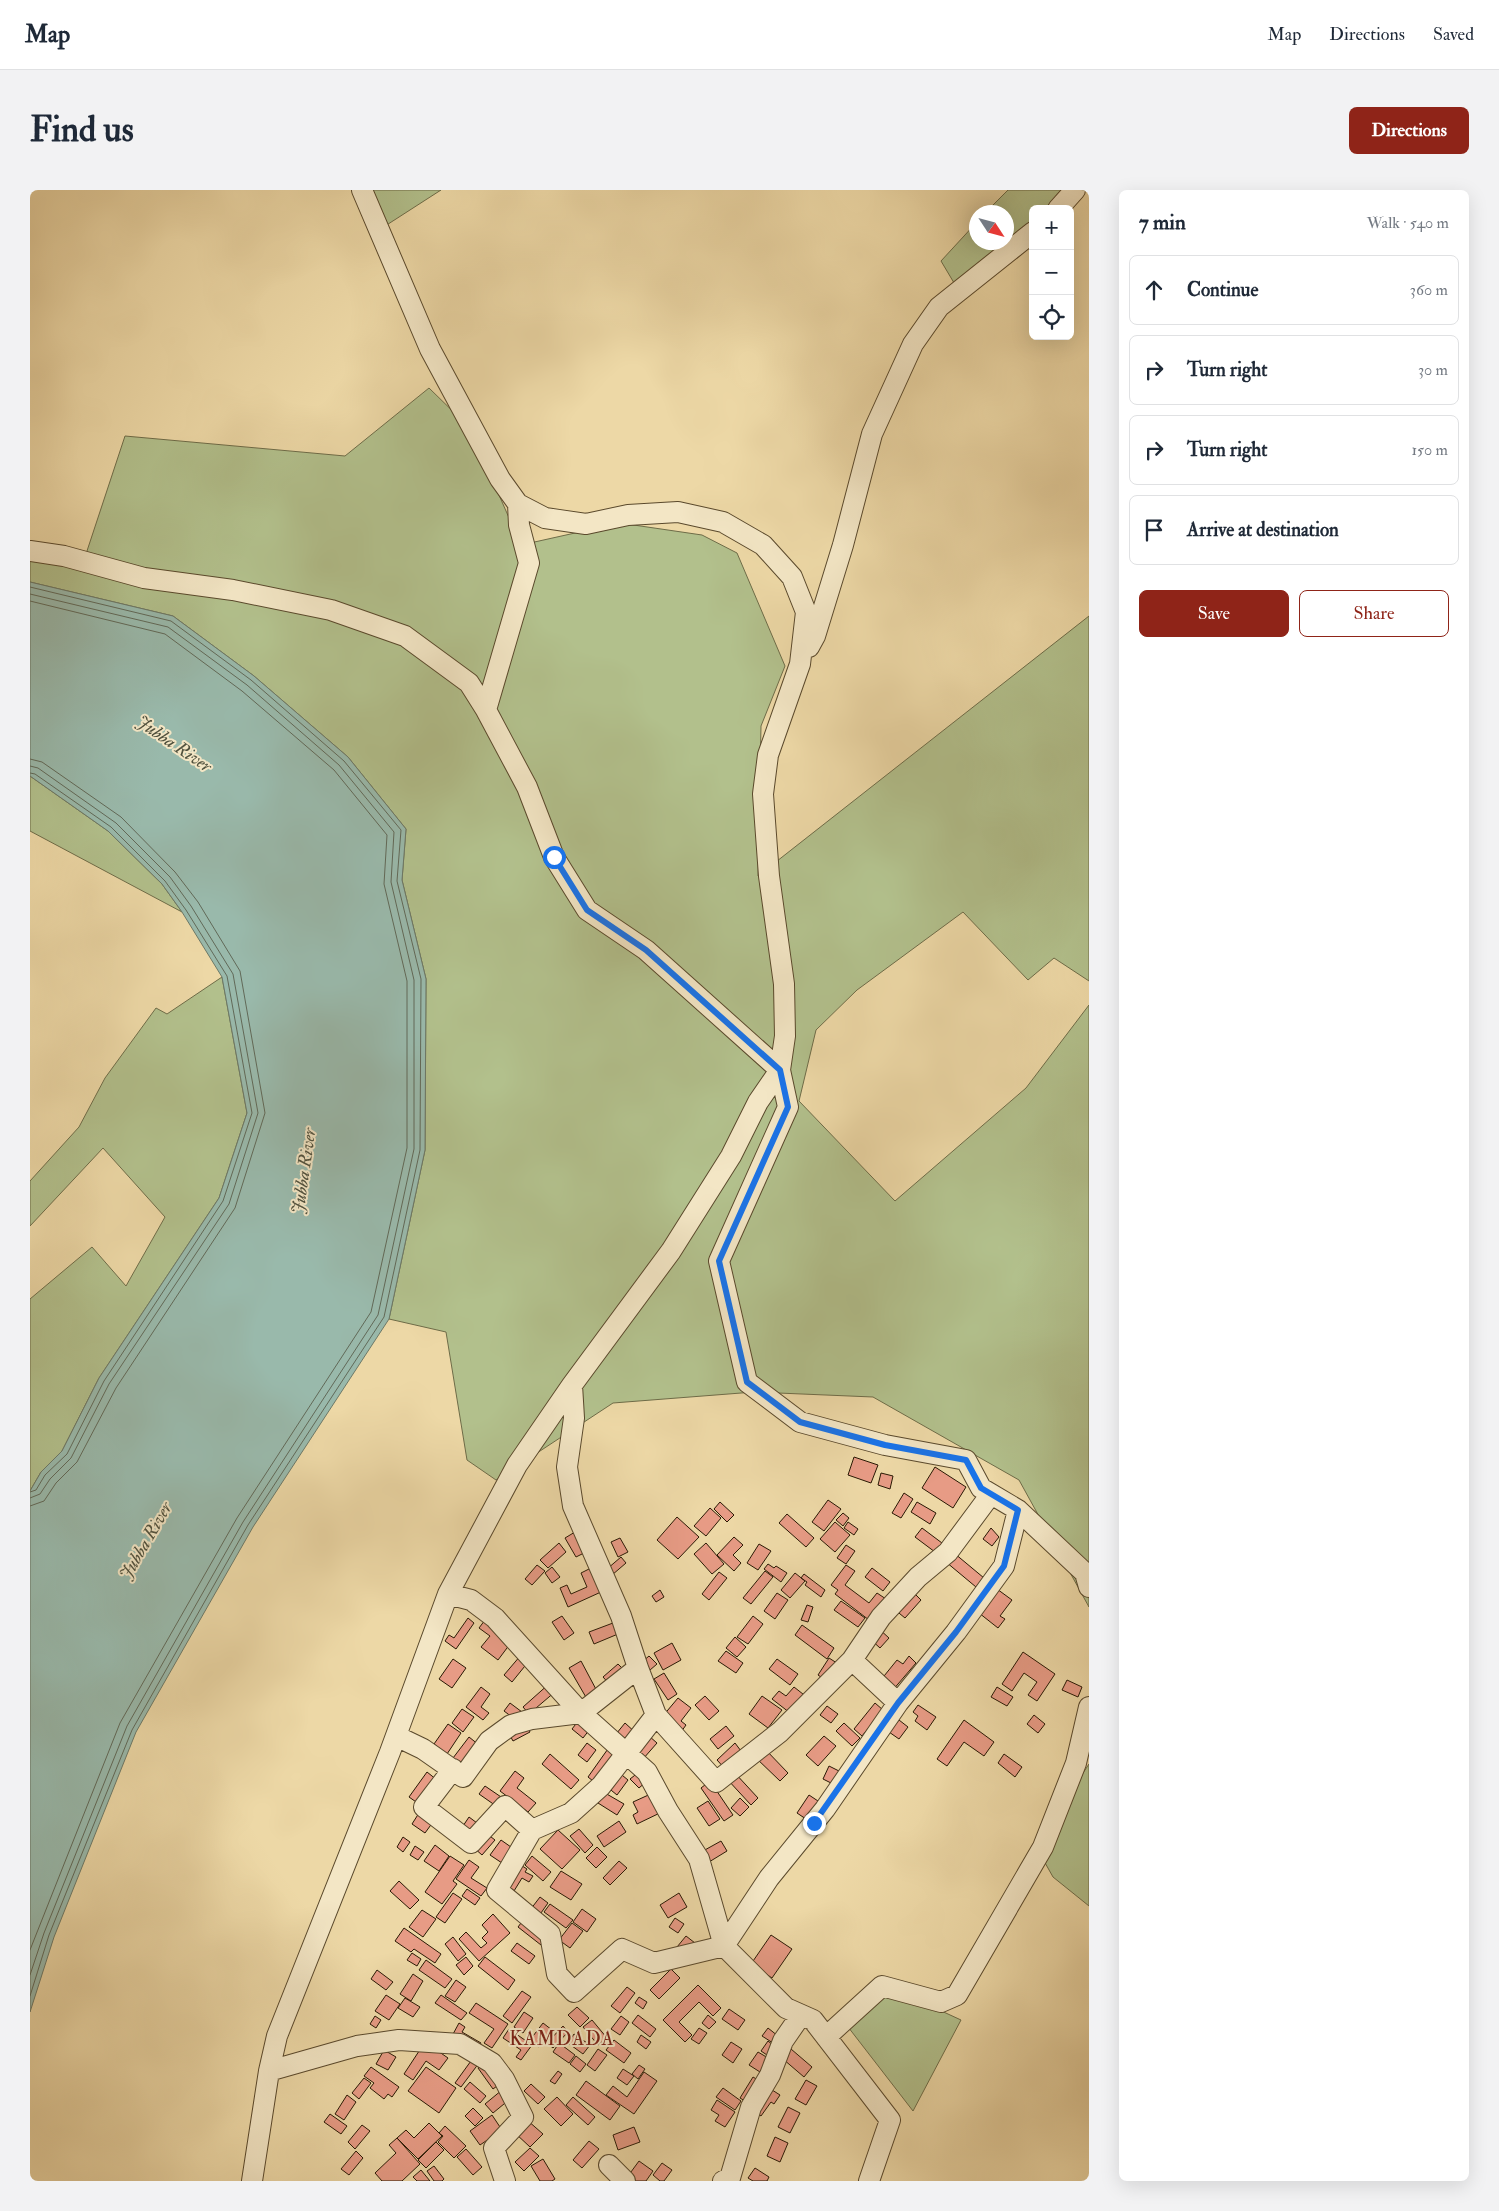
<!DOCTYPE html>
<meta charset="utf-8">
<style>
:root{--surface:#fff;--page:#f2f2f3;--text:#1f2937;--muted:#747a83;--line:#e0e1e3;--accent:#8f2418}
body{margin:0;font-family:"IM FELL Double Pica",serif;background:var(--page);color:var(--text)}
.controls{position:absolute;right:15px;top:15px;display:grid;overflow:hidden;border-radius:8px;box-shadow:0 5px 20px #0002}
.controls button{width:45px;height:45px;display:grid;place-items:center;padding:0;border:0;border-bottom:1px solid var(--line);background:var(--surface);color:var(--text);font:25px sans-serif}
.compass{position:absolute;left:939px;top:15px;width:45px;height:45px;border-radius:50%;background:var(--surface);box-shadow:0 5px 20px #0002;rotate:126deg}
.stop{position:absolute;width:15px;height:15px;margin:-11px;border:4px solid #1a73e8;border-radius:50%;background:#fff}
.stop.end{background:#1a73e8;border-color:#fff;box-shadow:0 1px 5px #0008}
.list{margin:0;padding:0;list-style:none}
h2{display:flex;justify-content:space-between;align-items:center;height:65px;margin:0;padding:0 20px;font-size:21px}
h2 small{font-size:16px;font-weight:400;color:var(--muted)}
.list li{display:grid;grid-template-columns:32px 1fr auto;gap:15px;align-items:center;box-sizing:border-box;height:70px;margin:0 10px 10px;padding:0 10px;border:1px solid var(--line);border-radius:8px}
.list b{display:block;font-size:19px;white-space:nowrap}
.list em{font-size:16px;font-style:normal;color:var(--muted)}
.actions{display:flex;gap:10px;padding:15px 20px}
.actions a{flex:1;padding:11px 0;border:1px solid var(--accent);border-radius:8px;text-align:center;font-size:18px;color:var(--accent)}
.actions .main{background:var(--accent);color:#fff}
.icon{flex:none;width:28px;height:28px;fill:none;stroke:currentColor;stroke-width:2;stroke-linecap:round;stroke-linejoin:round}
.map{position:relative;flex:none;width:1059px;height:1991px;overflow:hidden;border-radius:8px}
header{display:flex;align-items:center;gap:30px;box-sizing:border-box;height:70px;padding:0 25px;background:var(--surface);border-bottom:1px solid var(--line)}
header strong{font-size:24px}
nav{display:flex;gap:28px;margin-inline-start:auto;font-size:18px}
.intro{display:flex;align-items:center;justify-content:space-between;box-sizing:border-box;height:120px;padding:0 30px}
h1{margin:0;font-size:35px}
.button{padding:12px 22px;border-radius:8px;background:var(--accent);color:#fff;font-size:18px;font-weight:700}
main{display:flex;gap:30px;padding:0 30px}
aside{flex:1;background:var(--surface);border-radius:8px;box-shadow:0 5px 20px #0002}
.map>svg:first-child{display:block}
.green{fill:#b2c08c;stroke:#6e6c48}
.water{fill:#99b9ab;stroke:#6c7968}
.lines{fill:none;stroke-linecap:round;stroke-linejoin:round}
.shore{stroke:#616958;stroke-width:1}
.building{fill:#e79b85;stroke:#291904}
.minor-casing{stroke:#5a492c;stroke-width:22}
.minor{stroke:#f3e6c5;stroke-width:20}
.route{stroke:#1a73e8;stroke-width:6}
.labels{text-anchor:middle;dominant-baseline:central;stroke-width:4;stroke-linejoin:round;paint-order:stroke}
.water-label{font-size:18px;font-style:italic;fill:#50513e;stroke:#f3e6c5}
.quarter-label{font-size:19px;letter-spacing:1px;fill:#7a1f14;stroke:#f3e6c5}
</style>
<header>
<strong>Map</strong>
<nav><a>Map</a><a>Directions</a><a>Saved</a></nav>
</header>
<div class="intro"><h1>Find us</h1><a class="button">Directions</a></div>
<main>
<div class="map">
<svg width="1059" height="1991" viewBox="0 0 1059 1991">
<rect width="100%" height="100%" fill="#edd8a6"/>
<filter id="stains"><feTurbulence type="fractalNoise" baseFrequency=".004" numOctaves="4"/><feColorMatrix values="0 0 0 0 .2 0 0 0 0 .09 0 0 0 0 .02 0 0 0 .5 -.17"/></filter>
<radialGradient id="worn" r=".72"><stop offset=".6" stop-color="#630" stop-opacity="0"/><stop offset="1" stop-color="#630" stop-opacity=".3"/></radialGradient>
<path class="green" d="M335 0H411L352 38Z
M978 0H1053L1033 19H1003V45L933 108 911 71 946 33V52H976V22H956Z
M399 198 439 237 491 355 590 333 672 345 707 363 755 476 731 536 728 686 1059 426V791L1024 768 998 790 933 722 827 800 786 840 769 911 865 1011 996 898 1059 815V1417L989 1290 843 1207 724 1202 583 1213 466 1290 437 1270 416 1142 359 1129 395 960 396 789 372 690 376 639 318 567 224 486 143 426 0 392V362L54 370 95 246 315 266Z
M0 586 78 641 132 694 152 722 0 641Z
M192 787 217 923 189 1008 69 1188 32 1261 11 1282 0 1301V1109L62 1057 96 1096 135 1027 73 958 0 1036V991L49 937 75 888 126 818 137 824Z
M1059 1574V1716L1023 1687 1005 1655Z
M855 1795 931 1830 883 1921 815 1833Z"/>
<path class="water" d="M0 392 143 426 224 486 318 567 376 639 372 690 396 789 395 960 359 1129 223 1337 106 1542 24 1747 0 1822V1301L11 1282 32 1261 69 1188 189 1008 217 923 192 787 152 722 132 694 78 641 0 586Z"/>
<g class="lines">
<path class="shore" d="M0 397 141 431 221 490 314 571 371 640 367 691 391 789 390 960 354 1127 218 1335 102 1540 19 1745 0 1806
M0 404 138 437 217 495 309 575 364 642 361 692 384 790V959L348 1125 213 1332 97 1536 14 1743 0 1785
M0 411 135 444 212 501 304 580 357 645 354 694 377 791V958L341 1122 207 1328 90 1533 0 1760
M0 569 12 572 91 627 145 682 168 712 210 781 235 923 205 1018 86 1198 47 1272 26 1293 14 1311 0 1316
M0 576 8 578 86 633 140 687 161 716 203 784 228 923 199 1014 79 1194 41 1268 20 1289 10 1304 0 1308
M0 583 5 584 81 637 135 691 156 720 197 786 222 923 193 1011 74 1191 37 1264 15 1285 6 1300 0 1302"/>
</g>
<path class="building" d="M824 1267 848 1275 841 1293 818 1285Z
M905 1277 936 1297 923 1318 892 1298Z
M851 1283 863 1286 860 1299 848 1295Z
M874 1303 883 1309 871 1328 862 1323Z
M798 1310 811 1319 794 1341 782 1332Z
M690 1312 704 1325 697 1332 684 1319Z
M887 1312 906 1323 900 1334 881 1322Z
M680 1318 691 1328 676 1346 664 1336Z
M813 1323 819 1328 813 1336 806 1330Z
M757 1324 784 1348 776 1357 749 1333Z
M647 1327 669 1347 648 1369 627 1350Z
M805 1332 820 1345 805 1362 790 1349Z
M818 1332 828 1339 824 1345 814 1338Z
M892 1338 912 1353 905 1362 885 1347Z
M961 1338 969 1347 962 1356 953 1349Z
M545 1342 556 1362 546 1367 535 1348Z
M704 1347 713 1355 703 1365 711 1373 704 1381 687 1365Z
M590 1348 598 1362 588 1367 581 1352Z
M529 1353 536 1362 518 1378 510 1370Z
M676 1353 694 1374 682 1384 664 1364Z
M729 1354 741 1361 728 1380 717 1373Z
M816 1355 825 1361 816 1374 807 1368Z
M924 1363 954 1388 946 1397 916 1372Z
M591 1367 596 1373 582 1385 577 1379Z
M738 1374 744 1378 746 1376 757 1383 751 1392 734 1379Z
M507 1375 515 1381 502 1395 495 1389Z
M816 1375 825 1381 815 1395 839 1413 847 1403 856 1409 839 1430 805 1404 808 1400 801 1395Z
M522 1377 530 1387 522 1393 515 1383Z
M561 1378 571 1402 538 1417 530 1398 537 1395 541 1404 557 1397 551 1383Z
M842 1378 860 1392 853 1401 835 1387Z
M735 1381 743 1387 721 1414 713 1408Z
M689 1382 697 1388 679 1410 672 1404Z
M765 1383 775 1391 760 1408 751 1400Z
M774 1384 795 1400 791 1407 775 1395 777 1392 771 1388Z
M967 1399 982 1410 970 1426 975 1429 968 1438 949 1423Z
M630 1400 634 1407 626 1412 622 1406Z
M882 1401 891 1410 875 1428 864 1419Z
M747 1403 758 1410 745 1429 734 1421Z
M811 1411 835 1428 828 1437 804 1420Z
M777 1415 783 1417 778 1432 771 1430Z
M532 1426 544 1443 534 1450 522 1432Z
M723 1426 733 1434 718 1454 707 1447Z
M438 1428 444 1433 426 1459 415 1451 419 1445 424 1448Z
M455 1430 483 1450 468 1470 451 1457 460 1446 449 1438Z
M583 1433 588 1444 564 1454 559 1442Z
M772 1435 804 1458 797 1469 765 1445Z
M848 1438 859 1448 850 1458 839 1448Z
M705 1447 716 1457 707 1467 696 1458Z
M642 1453 651 1470 633 1480 624 1463Z
M696 1461 713 1473 706 1483 688 1471Z
M993 1462 1025 1484 1007 1511 998 1505 1007 1492 994 1483 982 1501 972 1494Z
M491 1465 499 1471 482 1492 474 1485Z
M619 1466 627 1474 620 1480 612 1472Z
M879 1466 886 1473 862 1501 850 1491 867 1470 873 1474Z
M799 1468 810 1475 798 1492 788 1485Z
M423 1469 436 1478 422 1498 409 1489Z
M747 1469 768 1484 760 1495 739 1479Z
M551 1471 568 1503 557 1509 539 1478Z
M588 1474 597 1483 582 1497 573 1487Z
M634 1483 647 1504 638 1510 624 1489Z
M1037 1490 1052 1497 1048 1507 1032 1500Z
M520 1493 526 1501 499 1524 493 1517Z
M451 1497 460 1504 451 1517 459 1523 453 1530 436 1517Z
M764 1497 778 1508 764 1526 742 1509 749 1501 756 1506Z
M967 1497 983 1507 977 1516 961 1507Z
M675 1506 689 1521 679 1530 665 1515Z
M732 1506 752 1520 738 1538 719 1524Z
M648 1508 661 1518 651 1531 656 1535 651 1542 632 1527Z
M480 1513 492 1522 486 1530 474 1521Z
M845 1513 853 1520 832 1546 824 1539Z
M888 1515 906 1527 897 1540 885 1531 888 1526 883 1522Z
M797 1516 808 1524 801 1533 790 1525Z
M432 1519 444 1527 433 1542 422 1533Z
M1004 1525 1015 1534 1008 1543 997 1534Z
M549 1530 560 1539 553 1548 542 1539Z
M869 1530 878 1537 869 1549 859 1542Z
M934 1530 964 1552 954 1566 934 1552 917 1576 907 1569Z
M495 1531 500 1542 483 1551 477 1540Z
M595 1533 607 1544 594 1559 582 1549Z
M814 1533 830 1548 822 1556 806 1541Z
M418 1534 431 1543 417 1564 404 1554Z
M696 1536 704 1546 688 1559 680 1549Z
M619 1546 627 1553 613 1569 605 1562Z
M794 1546 806 1556 788 1576 776 1565Z
M439 1547 449 1555 432 1575 423 1568Z
M557 1553 566 1560 557 1572 548 1565Z
M705 1553 714 1565 697 1581 687 1570Z
M580 1556 591 1564 568 1595 558 1587Z
M734 1558 758 1583 750 1591 725 1567Z
M520 1564 549 1590 541 1599 512 1574Z
M974 1564 992 1577 985 1587 968 1573Z
M799 1576 811 1582 805 1595 793 1589Z
M485 1581 494 1588 487 1598 506 1613 498 1622 470 1601Z
M587 1581 598 1590 587 1605 576 1596Z
M397 1582 407 1590 389 1614 379 1607Z
M609 1582 617 1591 609 1598 600 1589Z
M704 1582 728 1608 721 1615 697 1589Z
M680 1591 703 1625 694 1631 671 1598Z
M455 1596 474 1609 469 1618 449 1604Z
M625 1602 634 1621 607 1634 603 1625 608 1622 603 1612Z
M575 1603 594 1614 587 1625 568 1613Z
M779 1605 791 1613 779 1631 767 1623Z
M710 1608 719 1617 710 1626 701 1618Z
M678 1611 690 1629 679 1636 667 1618Z
M389 1623 403 1632 395 1643 382 1634Z
M439 1627 451 1636 445 1645 433 1636Z
M589 1631 596 1642 574 1657 567 1646Z
M549 1639 563 1655 555 1663 540 1646Z
M528 1640 550 1660 532 1679 510 1659Z
M456 1643 465 1650 452 1665 443 1657Z
M373 1647 380 1652 373 1662 367 1657Z
M471 1650 488 1662 478 1677 460 1665Z
M691 1651 697 1661 679 1672 673 1661Z
M405 1655 419 1666 409 1681 394 1671Z
M385 1656 394 1662 388 1670 380 1665Z
M567 1657 577 1667 566 1678 556 1668Z
M420 1666 434 1675 423 1691 427 1694 412 1714 395 1702Z
M502 1666 521 1682 513 1691 495 1675Z
M439 1670 449 1677 441 1688 457 1698 451 1706 426 1689Z
M589 1671 597 1678 580 1695 573 1688Z
M486 1672 497 1679 495 1682 503 1686 499 1692 492 1688 484 1701 473 1694Z
M531 1681 552 1694 541 1710 520 1697Z
M369 1691 389 1710 380 1719 360 1701Z
M437 1699 450 1708 445 1715 432 1706Z
M423 1703 432 1709 415 1733 406 1727Z
M649 1703 657 1717 638 1728 630 1715Z
M510 1707 518 1713 506 1730 497 1724Z
M520 1714 543 1730 536 1738 514 1722Z
M552 1719 566 1729 557 1742 543 1732Z
M392 1720 406 1729 393 1747 379 1737Z
M463 1724 480 1743 449 1771 429 1749 436 1742 451 1758 457 1753 452 1748 458 1742 452 1735Z
M645 1728 654 1734 648 1743 639 1737Z
M494 1729 517 1747 511 1755 488 1737Z
M542 1733 553 1741 540 1758 529 1750Z
M374 1738 411 1764 405 1773 384 1759 381 1762 365 1751Z
M741 1745 762 1759 742 1788 721 1774Z
M656 1746 665 1753 656 1764 647 1757Z
M423 1747 436 1764 428 1771 415 1754Z
M487 1753 505 1766 499 1774 481 1761Z
M382 1763 391 1769 387 1776 377 1770Z
M436 1767 443 1776 434 1785 426 1775Z
M455 1767 485 1790 478 1800 448 1776Z
M396 1770 422 1789 415 1798 389 1780Z
M641 1779 650 1788 629 1809 620 1800Z
M347 1780 363 1792 356 1800 341 1789Z
M383 1784 393 1791 381 1811 370 1804Z
M426 1790 436 1797 425 1812 415 1806Z
M668 1795 691 1818 683 1826 669 1812 649 1832 662 1845 655 1852 633 1830Z
M597 1797 605 1803 590 1823 581 1816Z
M492 1801 501 1807 482 1833 473 1826Z
M356 1805 370 1814 359 1830 345 1821Z
M411 1805 437 1823 431 1830 405 1813Z
M609 1807 617 1812 613 1819 605 1813Z
M375 1808 390 1817 383 1827 368 1818Z
M446 1813 478 1834 462 1858 454 1853 464 1839 439 1823Z
M547 1817 559 1828 550 1837 538 1825Z
M699 1819 715 1830 708 1840 692 1829Z
M494 1822 503 1828 493 1843 484 1837Z
M608 1825 626 1839 620 1847 602 1833Z
M678 1825 686 1832 679 1839 672 1833Z
M345 1826 351 1830 346 1838 340 1834Z
M591 1826 599 1832 590 1845 581 1839Z
M562 1830 577 1848 568 1855 553 1837Z
M429 1833 435 1837 432 1842 451 1853 446 1861 422 1846Z
M513 1833 522 1840 509 1857 500 1850Z
M533 1836 538 1842 523 1858 517 1853Z
M669 1838 677 1843 669 1854 661 1849Z
M738 1838 748 1846 743 1853 732 1846Z
M479 1839 502 1855 491 1870 486 1867 491 1860 473 1848Z
M544 1844 560 1855 553 1864 538 1853Z
M611 1845 621 1852 616 1859 607 1852Z
M584 1850 601 1863 594 1873 576 1860Z
M738 1851 744 1856 737 1865 731 1861Z
M395 1852 418 1868 409 1880 396 1871 383 1890 374 1884Z
M701 1852 712 1859 703 1873 692 1865Z
M529 1853 545 1865 539 1873 523 1862Z
M568 1859 577 1865 565 1881 557 1875Z
M761 1859 782 1877 774 1887 753 1869Z
M354 1860 366 1867 358 1880 346 1874Z
M728 1862 738 1868 730 1882 719 1875Z
M446 1864 452 1869 431 1897 425 1893Z
M546 1866 556 1874 550 1882 540 1874Z
M456 1872 471 1893 463 1899 448 1878Z
M609 1875 615 1879 608 1889 602 1884Z
M341 1877 369 1897 362 1907 358 1904 354 1909 340 1898 344 1893 334 1886Z
M396 1877 426 1898 409 1923 378 1901Z
M593 1879 604 1886 597 1895 587 1888Z
M528 1881 532 1884 525 1894 520 1891Z
M614 1882 627 1891 604 1924 576 1905 583 1896 597 1907Z
M723 1887 733 1893 720 1914 710 1908Z
M334 1888 341 1893 329 1909 322 1903Z
M776 1890 787 1896 776 1915 765 1909Z
M556 1891 590 1916 580 1930 546 1905Z
M440 1892 456 1906 450 1913 434 1899Z
M501 1894 515 1907 508 1914 494 1901Z
M693 1898 711 1911 705 1920 686 1907Z
M739 1898 750 1905 744 1914 741 1912 731 1926 724 1921Z
M472 1900 480 1909 463 1923 455 1914Z
M317 1905 326 1912 314 1930 305 1924Z
M527 1907 543 1924 531 1936 514 1919Z
M543 1907 565 1927 558 1935 536 1915Z
M687 1910 705 1922 695 1937 685 1931 689 1925 681 1920Z
M758 1917 770 1923 760 1943 748 1937Z
M443 1918 453 1928 445 1936 435 1926Z
M300 1924 317 1936 311 1944 294 1932Z
M462 1925 472 1940 450 1955 440 1941Z
M497 1930 513 1944 500 1957 485 1943Z
M399 1933 412 1946 388 1969 367 1948 376 1940 384 1948Z
M332 1935 340 1941 325 1959 318 1952Z
M415 1936 436 1956 424 1968 408 1952 413 1946 409 1943Z
M604 1937 610 1952 588 1960 583 1945Z
M745 1947 758 1953 750 1972 737 1966Z
M367 1948 390 1974 372 1991H352L345 1983 366 1963 359 1955Z
M559 1951 569 1959 552 1978 543 1970Z
M406 1952 414 1960 396 1978 388 1970Z
M500 1958 509 1966 494 1981 485 1972Z
M436 1959 452 1977 443 1985 427 1967Z
M326 1961 333 1968 319 1985 311 1979Z
M513 1969 525 1989 522 1991H510L501 1976Z
M609 1971 623 1981 616 1991H604L598 1986Z
M632 1973 642 1980 634 1991H630L623 1985Z
M404 1976 414 1989 412 1991H404L397 1981Z
M725 1978 739 1987 737 1991H723L718 1988Z
M391 1980 400 1991H387L383 1987Z"/>
<g class="lines">
<defs>
<path id="minor" d="M332 0 400 159 470 289 488 314 515 328 556 334 598 325 648 322 693 332 733 355 762 387 776 422 770 474 738 565 733 604 739 686 754 794 755 846 750 880 728 912 701 966 641 1061 542 1195 544 1228 537 1277 543 1316 591 1426 608 1478 626 1525 686 1592 750 1542 822 1470 868 1513 795 1619 739 1688 694 1756 624 1773 592 1759 544 1802 527 1784 520 1744 467 1700 502 1640
M1028 19 1045 0
M0 361 34 366 114 388 203 400 301 420 375 446 439 493 456 520 497 597 524 667 557 720 616 760 750 880 758 917 689 1071 717 1192 770 1232 855 1255 936 1270 951 1298 988 1320 1055 1383 1059 1397
M779 457 785 446 813 355 842 244 883 154 909 117 1003 42
M456 520 499 373 489 335 488 314
M418 1404 441 1410 465 1428 551 1523 617 1582 638 1621 669 1669 694 1756 756 1818 783 1830 860 1930 839 1991
M822 1470 851 1427 888 1387 918 1362 961 1304
M868 1513 926 1442 974 1376 988 1320
M366 1546 393 1559 433 1587 459 1551 481 1535 502 1529 551 1523 608 1478
M423 1579 394 1617 441 1653 475 1616 502 1640 541 1623 571 1596 626 1525
M796 1847 852 1796 911 1812 927 1805 1013 1657 1046 1573 1059 1517
M239 1881 327 1856 369 1850 430 1854 462 1873 474 1889 493 1927 464 1958 475 1991
M579 1975 595 1991
M222 1991 239 1881 247 1846 360 1562 418 1404 487 1275 542 1195
M693 1991 700 1988 721 1917 740 1885 753 1851 771 1825"/>
</defs>
<use href="#minor" class="minor-casing"/>
<use href="#minor" class="minor"/>
</g>
<g class="lines">
<path class="route" d="M524 667 557 720 616 760 750 880 758 917 689 1071 717 1192 770 1232 855 1255 936 1270 951 1298 988 1320 974 1376 926 1442 868 1513 784 1633"/>
</g>
<g class="labels">
<g class="water-label">
<text transform="translate(144 554) rotate(34)">Jubba River</text>
<text transform="translate(274 981) rotate(-82)">Jubba River</text>
<text transform="translate(116 1351) rotate(-60)">Jubba River</text>
</g>
<g class="quarter-label">
<text x="532" y="1849">KAMDADA</text>
</g>
</g>
<rect width="100%" height="100%" filter="url(#stains)"/>
<rect width="100%" height="100%" fill="url(#worn)"/>
</svg>
<div class="controls">
<button>+</button>
<button>−</button>
<button><svg class="icon" aria-label="locate" viewBox="0 0 24 24"><circle cx="12" cy="12" r="6"/><path d="M12 2v4M12 18v4M2 12h4M18 12h4"/></svg></button>
</div>
<svg class="compass" viewBox="-18 -18 36 36"><path d="M0-13l5 13h-10z" fill="#e53935"/><path d="M0 13l5-13h-10z" fill="#747a83"/></svg>
<div class="stop" style="left:524px;top:667px"></div>
<div class="stop end" style="left:784px;top:1633px"></div>
</div>
<aside>
<h2>7 min<small>Walk · 540 m</small></h2>
<ul class="list">
<li><svg class="icon" aria-label="ahead" viewBox="0 0 24 24"><path d="M12 20V5M6 11l6-6 6 6"/></svg><div><b>Continue</b></div><em>360 m</em></li>
<li><svg class="icon" aria-label="right" viewBox="0 0 24 24"><path d="M7 20v-9h11M14 6l5 5-5 5"/></svg><div><b>Turn right</b></div><em>30 m</em></li>
<li><svg class="icon" aria-label="right" viewBox="0 0 24 24"><path d="M7 20v-9h11M14 6l5 5-5 5"/></svg><div><b>Turn right</b></div><em>150 m</em></li>
<li><svg class="icon" aria-label="arrive" viewBox="0 0 24 24"><path d="M6 21V4h12l-3 4 3 4H6"/></svg><div><b>Arrive at destination</b></div></li>
</ul>
<div class="actions"><a class="main">Save</a><a>Share</a></div>
</aside>
</main>
